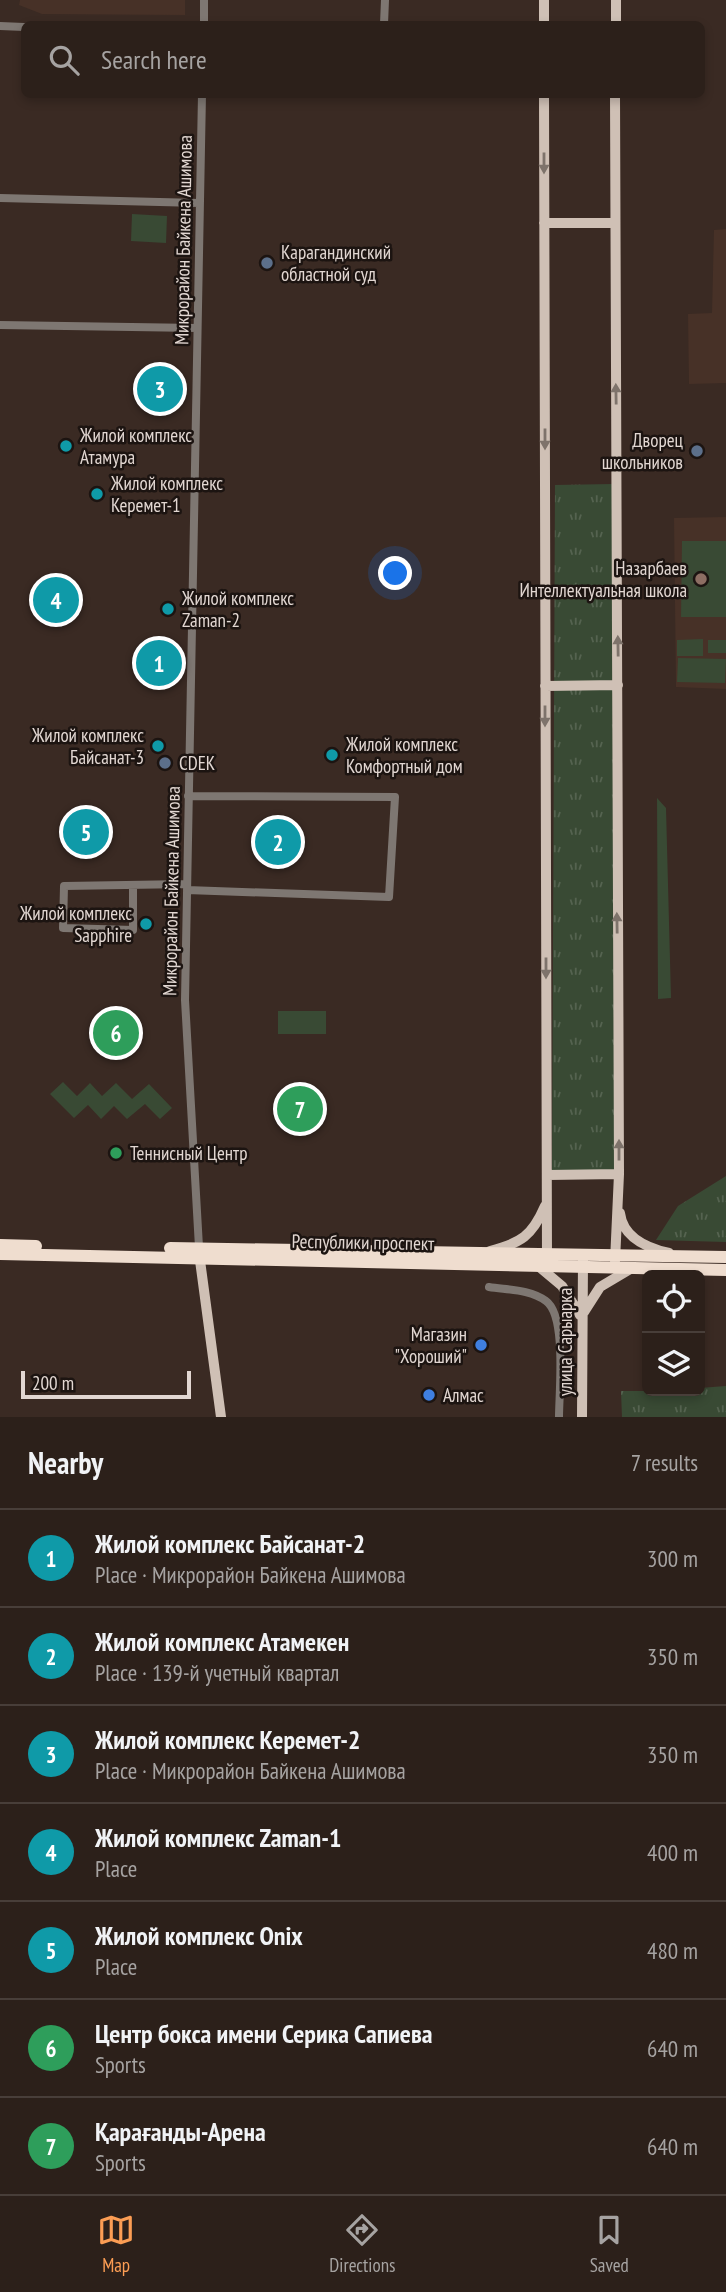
<!DOCTYPE html>
<meta charset="utf-8">
<style>
:root{--surface:#2c201a;--page:#382d27;--text:#f1f3f6;--muted:#a6a3a2;--line:#483e39;--accent:#fc9d54}
body{margin:0;font-family:"PT Sans Narrow",sans-serif;background:var(--page);color:var(--text)}
.controls{position:absolute;right:21px;bottom:21px;display:grid;overflow:hidden;border-radius:10px;box-shadow:0 4px 10px #0003}
.controls button{width:63px;height:63px;display:grid;place-items:center;padding:0;border:0;border-bottom:2px solid var(--line);background:var(--surface);color:var(--text);font:35px sans-serif}
.scale{position:absolute;left:21px;bottom:18px;width:170px;box-sizing:border-box;padding-left:7px;border:4px solid #e2d7d2;border-top:0;font-size:19px;line-height:24px;white-space:nowrap;color:#e2d7d2;-webkit-text-stroke:5px #1c1411;paint-order:stroke}
.you{position:absolute;left:396px;top:574px;width:24px;height:24px;margin:-18px;border:5px solid #fff;border-radius:50%;background:#1a73e8;box-shadow:0 0 0 10px #1a73e833}
.badge{display:grid;place-items:center;width:46px;height:46px;border-radius:50%;background:var(--accent);color:#fff;font-size:23px;font-weight:700}
.pin{position:absolute;translate:-50% -50%;border:4px solid #fff;box-shadow:0 2px 7px #0006}
.list{margin:0;padding:0;list-style:none}
h2{display:flex;justify-content:space-between;align-items:center;height:91px;margin:0;padding:0 28px;font-size:30px}
h2 small{font-size:23px;font-weight:400;color:var(--muted)}
.list li{display:grid;grid-template-columns:46px 1fr auto;gap:21px;align-items:center;box-sizing:border-box;height:98px;padding:0 28px;border-top:2px solid var(--line)}
.list b{display:block;font-size:26px;white-space:nowrap}
.list p{margin:0;font-size:23px;white-space:nowrap;color:var(--muted)}
.list em{font-size:23px;font-style:normal;color:var(--muted)}
.icon{flex:none;width:38px;height:38px;fill:none;stroke:currentColor;stroke-width:2;stroke-linecap:round;stroke-linejoin:round}
.map{position:relative;flex:none;width:726px;height:1417px;overflow:hidden}
.search{position:absolute;background:var(--surface);box-shadow:0 4px 10px #0003;left:21px;right:21px;top:21px;height:77px;display:flex;align-items:center;gap:18px;box-sizing:border-box;padding:0 24px;border-radius:10px;color:var(--muted);font-size:26px}
.sheet{height:777px;background:var(--surface)}
nav{display:flex;justify-content:space-around;align-items:center;box-sizing:border-box;height:98px;border-top:2px solid var(--line);background:var(--surface);font-size:19px;color:var(--muted)}
nav a{display:grid;justify-items:center;gap:4px}
nav .on{color:var(--accent)}
.map>svg:first-child{display:block}
.built{fill:#473127}
.green{fill:#394a34}
.park{fill:url(#park-tufts)}
.lines{fill:none;stroke-linecap:round;stroke-linejoin:round}
.minor{stroke:#7e7772;stroke-width:8}
.major{stroke:#cfc0b5;stroke-width:10}
.highway{stroke:#efddcf;stroke-width:12}
.oneway{fill:#7e736b}
.service-dot{fill:#5c6f8a;stroke:#1c1411;stroke-width:2.5}
.culture-dot{fill:#0f9aa8;stroke:#1c1411;stroke-width:2.5}
.education-dot{fill:#8d6e63;stroke:#1c1411;stroke-width:2.5}
.leisure-dot{fill:#2e9e5b;stroke:#1c1411;stroke-width:2.5}
.shop-dot{fill:#3f7fe0;stroke:#1c1411;stroke-width:2.5}
.labels{text-anchor:middle;dominant-baseline:central;stroke-width:5;stroke-linejoin:round;paint-order:stroke}
.street-label{font-size:19px;fill:#e2d7d2;stroke:#1c1411}
.poi-label{font-size:19px;fill:#e2d7d2;stroke:#1c1411;text-anchor:start}
</style>
<div class="map">
<svg width="726" height="1417" viewBox="0 0 726 1417">
<defs>
<pattern id="park-tufts" width="24" height="20" patternUnits="userSpaceOnUse" patternTransform="scale(1.75)"><rect width="24" height="20" fill="#394a34"/><path d="M3 7l-1-3M5 7V3M7 7l1-3M15 17l-1-3M17 17v-4M19 17l1-3" fill="none" stroke="#556350"/></pattern>
</defs>
<rect width="100%" height="100%" fill="#3a2a23"/>
<path class="built" d="M20 0H185V15L42 14 19 5Z
M726 229V383L689 384 688 314 712 313 714 230Z
M726 517V689L676 687 674 518Z"/>
<path class="green" d="M132 214 167 216 166 243 131 241Z
M682 541H726V617H681Z
M703 639V656H677V640Z
M708 640H726V653H708Z
M678 658 726 659 725 683 677 682Z
M657 798 666 808 671 998 658 999Z
M278 1011H326V1034H278Z
M63 1082 77 1096 90 1083 102 1096 116 1083 132 1099 149 1084 172 1108 160 1119 145 1104 127 1119 114 1106 101 1119 88 1105 74 1118 50 1094Z"/>
<path class="park" d="M614 484V1174L552 1172 555 485Z
M726 1176V1242L656 1240 678 1206Z
M726 1386V1417H622L621 1391H700V1388Z"/>
<g class="lines">
<path class="minor" d="M204 24V0
M384 24 385 0
M0 26 24 27
M0 198 199 203
M0 325 197 328
M133 886V930L63 928 64 886 187 884
M187 890 389 897 395 797 188 796
M199 1247 185 1000 202 94
M489 1287C507 1290 530 1289 546 1301 567 1316 559 1392 559 1417"/>
<path class="major" d="M616 0V24
M544 24V0
M544 94 547 1261
M544 223H615
M545 686 618 685
M547 1175 619 1174
M620 1213C623 1238 647 1248 669 1253
M490 1251C521 1243 532 1236 545 1206
M199 1253 221 1417
M615 1261 619 1174 615 94
M537 1265 562 1286 580 1315
M584 1312 600 1287 632 1268
M582 1417 583 1259"/>
<path class="highway" d="M0 1245 36 1246
M170 1248 726 1257
M0 1254 726 1270"/>
</g>
<defs><path id="oneway-solid" d="M-6-.8H1V-3.2L6.5 0L1 3.2V.8H-6Z" transform="scale(1.75)"/></defs>
<g class="oneway">
<use href="#oneway-solid" transform="translate(544 163) rotate(90)"/>
<use href="#oneway-solid" transform="translate(616 394) rotate(-91)"/>
<use href="#oneway-solid" transform="translate(545 439) rotate(90)"/>
<use href="#oneway-solid" transform="translate(618 646) rotate(-91)"/>
<use href="#oneway-solid" transform="translate(545 716) rotate(90)"/>
<use href="#oneway-solid" transform="translate(617 923) rotate(-91)"/>
<use href="#oneway-solid" transform="translate(546 968) rotate(90)"/>
<use href="#oneway-solid" transform="translate(619 1150) rotate(-90)"/>
</g>
<g class="service-dot">
<circle cx="267" cy="263" r="7"/>
<circle cx="697" cy="451" r="7"/>
<circle cx="165" cy="763" r="7"/>
</g>
<g class="culture-dot">
<circle cx="66" cy="446" r="7"/>
<circle cx="97" cy="494" r="7"/>
<circle cx="168" cy="609" r="7"/>
<circle cx="158" cy="746" r="7"/>
<circle cx="332" cy="755" r="7"/>
<circle cx="146" cy="924" r="7"/>
</g>
<circle class="education-dot" cx="701" cy="579" r="7"/>
<circle class="leisure-dot" cx="116" cy="1153" r="7"/>
<g class="shop-dot">
<circle cx="481" cy="1345" r="7"/>
<circle cx="429" cy="1395" r="7"/>
</g>
<g class="labels">
<g class="street-label">
<text transform="translate(183 240) rotate(-89)">Микрорайон Байкена Ашимова</text>
<text transform="translate(171 891) rotate(-89)">Микрорайон Байкена Ашимова</text>
<text transform="translate(363 1242) rotate(1)">Республики проспект</text>
<text transform="translate(565 1342) rotate(-90)">улица Сарыарка</text>
</g>
<g class="poi-label">
<text x="281" y="252">Карагандинский<tspan x="281" dy="22">областной суд</tspan></text>
<text x="80" y="435">Жилой комплекс<tspan x="80" dy="22">Атамура</tspan></text>
<text x="683" y="440" text-anchor="end">Дворец<tspan x="683" dy="22">школьников</tspan></text>
<text x="111" y="483">Жилой комплекс<tspan x="111" dy="22">Керемет-1</tspan></text>
<text x="687" y="568" text-anchor="end">Назарбаев<tspan x="687" dy="22">Интеллектуальная школа</tspan></text>
<text x="182" y="598">Жилой комплекс<tspan x="182" dy="22">Zaman-2</tspan></text>
<text x="144" y="735" text-anchor="end">Жилой комплекс<tspan x="144" dy="22">Байсанат-3</tspan></text>
<text x="346" y="744">Жилой комплекс<tspan x="346" dy="22">Комфортный дом</tspan></text>
<text x="179" y="763">CDEK</text>
<text x="132" y="913" text-anchor="end">Жилой комплекс<tspan x="132" dy="22">Sapphire</tspan></text>
<text x="130" y="1153">Теннисный Центр</text>
<text x="467" y="1334" text-anchor="end">Магазин<tspan x="467" dy="22">"Хороший"</tspan></text>
<text x="443" y="1395">Алмас</text>
</g>
</g>
</svg>
<div class="controls">
<button><svg class="icon" aria-label="locate" viewBox="0 0 24 24"><circle cx="12" cy="12" r="6"/><path d="M12 2v4M12 18v4M2 12h4M18 12h4"/></svg></button>
<button><svg class="icon" aria-label="layers" viewBox="0 0 24 24"><path d="M12 4l9 5-9 5-9-5zM3 14l9 5 9-5"/></svg></button>
</div>
<div class="scale">200 m</div>
<div class="you"></div>
<div class="pin badge" style="left:159px;top:663px;background:#0f9aa8">1</div>
<div class="pin badge" style="left:278px;top:842px;background:#0f9aa8">2</div>
<div class="pin badge" style="left:160px;top:389px;background:#0f9aa8">3</div>
<div class="pin badge" style="left:56px;top:600px;background:#0f9aa8">4</div>
<div class="pin badge" style="left:86px;top:832px;background:#0f9aa8">5</div>
<div class="pin badge" style="left:116px;top:1033px;background:#2e9e5b">6</div>
<div class="pin badge" style="left:300px;top:1109px;background:#2e9e5b">7</div>
<div class="search"><svg class="icon" aria-label="search" viewBox="0 0 24 24"><circle cx="10" cy="10" r="6"/><path d="M15 15l6 6"/></svg>Search here</div>
</div>
<section class="sheet">
<h2>Nearby<small>7 results</small></h2>
<ul class="list">
<li><span class="badge" style="background:#0f9aa8">1</span><div><b>Жилой комплекс Байсанат-2</b><p>Place · Микрорайон Байкена Ашимова</p></div><em>300 m</em></li>
<li><span class="badge" style="background:#0f9aa8">2</span><div><b>Жилой комплекс Атамекен</b><p>Place · 139-й учетный квартал</p></div><em>350 m</em></li>
<li><span class="badge" style="background:#0f9aa8">3</span><div><b>Жилой комплекс Керемет-2</b><p>Place · Микрорайон Байкена Ашимова</p></div><em>350 m</em></li>
<li><span class="badge" style="background:#0f9aa8">4</span><div><b>Жилой комплекс Zaman-1</b><p>Place</p></div><em>400 m</em></li>
<li><span class="badge" style="background:#0f9aa8">5</span><div><b>Жилой комплекс Onix</b><p>Place</p></div><em>480 m</em></li>
<li><span class="badge" style="background:#2e9e5b">6</span><div><b>Центр бокса имени Серика Сапиева</b><p>Sports</p></div><em>640 m</em></li>
<li><span class="badge" style="background:#2e9e5b">7</span><div><b>Қарағанды-Арена</b><p>Sports</p></div><em>640 m</em></li>
</ul>
</section>
<nav>
<a class="on"><svg class="icon" aria-label="map" viewBox="0 0 24 24"><path d="M3 6l6-2 6 2 6-2v14l-6 2-6-2-6 2zM9 4v14M15 6v14"/></svg>Map</a>
<a><svg class="icon" aria-label="directions" viewBox="0 0 24 24"><path d="M12 3l9 9-9 9-9-9zM9 14v-3h6M13 9l2 2-2 2"/></svg>Directions</a>
<a><svg class="icon" aria-label="saved" viewBox="0 0 24 24"><path d="M7 4h10v16l-5-4-5 4z"/></svg>Saved</a>
</nav>
